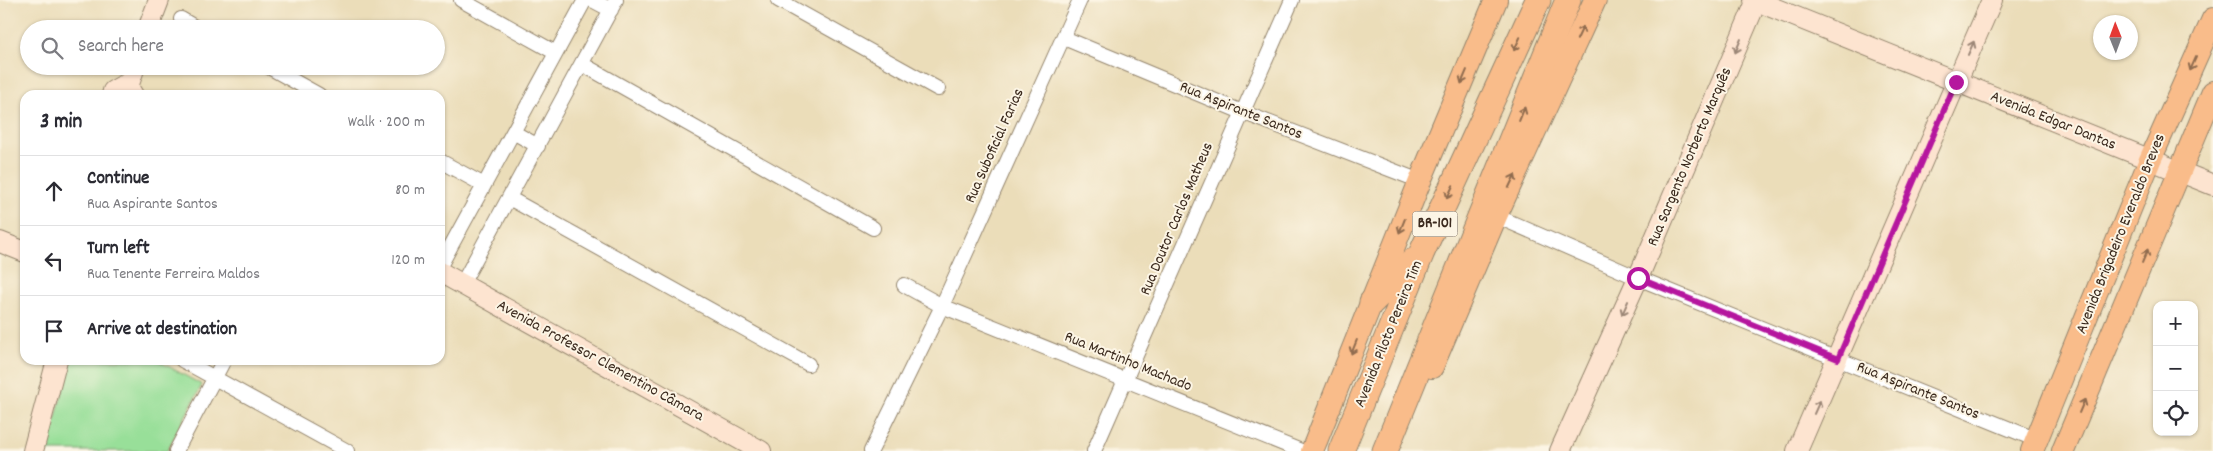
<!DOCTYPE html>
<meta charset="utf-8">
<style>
:root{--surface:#fff;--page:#f7f7f7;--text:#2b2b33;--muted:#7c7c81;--line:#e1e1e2}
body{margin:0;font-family:Dekko,sans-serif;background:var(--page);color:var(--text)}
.controls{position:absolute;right:15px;bottom:15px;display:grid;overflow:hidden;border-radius:10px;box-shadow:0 1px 4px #0004}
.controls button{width:45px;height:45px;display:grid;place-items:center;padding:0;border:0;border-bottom:1px solid var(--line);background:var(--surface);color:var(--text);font:25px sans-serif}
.compass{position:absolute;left:2093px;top:15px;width:45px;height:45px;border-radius:50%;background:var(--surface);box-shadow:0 1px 4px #0004;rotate:359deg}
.stop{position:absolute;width:15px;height:15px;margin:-11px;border:4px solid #b5179e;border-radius:50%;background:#fff}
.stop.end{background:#b5179e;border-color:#fff;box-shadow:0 1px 5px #0008}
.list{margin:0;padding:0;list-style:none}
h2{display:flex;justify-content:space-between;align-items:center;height:65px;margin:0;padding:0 20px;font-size:21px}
h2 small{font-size:16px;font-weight:400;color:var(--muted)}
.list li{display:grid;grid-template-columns:32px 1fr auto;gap:15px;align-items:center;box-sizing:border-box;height:70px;padding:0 20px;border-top:1px solid var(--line)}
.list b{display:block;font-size:19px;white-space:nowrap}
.list p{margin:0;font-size:16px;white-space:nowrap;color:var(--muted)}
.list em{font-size:16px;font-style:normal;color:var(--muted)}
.icon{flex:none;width:28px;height:28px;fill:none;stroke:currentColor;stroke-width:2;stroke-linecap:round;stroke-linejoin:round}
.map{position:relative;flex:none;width:2213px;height:451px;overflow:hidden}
.search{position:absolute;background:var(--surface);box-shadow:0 1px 4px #0004;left:20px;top:20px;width:425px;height:55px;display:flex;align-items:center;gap:12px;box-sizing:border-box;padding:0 18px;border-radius:28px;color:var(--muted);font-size:19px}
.panel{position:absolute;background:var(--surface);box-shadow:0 1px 4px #0004;left:20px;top:90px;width:425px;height:275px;border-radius:15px}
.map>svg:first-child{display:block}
.green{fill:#98df99;stroke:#6a845c}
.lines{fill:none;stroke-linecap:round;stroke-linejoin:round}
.street-casing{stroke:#93846c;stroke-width:16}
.secondary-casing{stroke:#93846c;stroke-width:22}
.primary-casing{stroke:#93846c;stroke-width:24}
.highway-casing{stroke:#93846c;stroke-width:27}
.street{stroke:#fff;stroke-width:14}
.secondary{stroke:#fde4d0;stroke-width:20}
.primary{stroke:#f9bc8a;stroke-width:22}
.highway{stroke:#f9bc8a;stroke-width:25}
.oneway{stroke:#906c4f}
.oneway2{stroke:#9c8777}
.route{stroke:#b5179e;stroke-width:6}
.labels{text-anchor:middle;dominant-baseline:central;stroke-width:4;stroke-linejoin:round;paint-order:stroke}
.shield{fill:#fcf5e5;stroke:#75675a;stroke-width:1}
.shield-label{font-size:15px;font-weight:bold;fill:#3b2a1e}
.street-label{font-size:16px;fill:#3b2a1e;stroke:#fcf5e5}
</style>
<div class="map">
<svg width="2213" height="451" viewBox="0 0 2213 451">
<rect width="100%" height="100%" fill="#fcf5e5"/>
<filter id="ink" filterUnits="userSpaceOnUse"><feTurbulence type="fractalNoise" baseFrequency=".02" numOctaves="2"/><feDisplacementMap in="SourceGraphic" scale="10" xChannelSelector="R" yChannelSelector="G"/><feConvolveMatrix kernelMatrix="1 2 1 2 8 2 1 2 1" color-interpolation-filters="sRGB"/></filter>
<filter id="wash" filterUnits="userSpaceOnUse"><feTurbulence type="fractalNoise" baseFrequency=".0096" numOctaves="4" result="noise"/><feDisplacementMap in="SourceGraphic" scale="20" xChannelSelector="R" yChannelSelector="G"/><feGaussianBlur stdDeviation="1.12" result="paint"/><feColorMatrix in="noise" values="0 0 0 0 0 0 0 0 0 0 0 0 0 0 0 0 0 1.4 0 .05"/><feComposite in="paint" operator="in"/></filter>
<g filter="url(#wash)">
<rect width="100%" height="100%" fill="#ebddb9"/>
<path class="green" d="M71 360H157L202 385 167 451H47Z"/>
</g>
<g filter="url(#ink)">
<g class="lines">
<defs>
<path id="street" d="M461 0 556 53
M592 0 611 10
M778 0 938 89
M181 19 198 29
M1064 38 1242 112 1420 181
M582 64 873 228
M267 66 319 95
M513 132 538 146
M440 161 484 185
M509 198 808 364
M1496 216 1638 278 2037 440
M440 266 585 0
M462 284 616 0
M904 285 942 306 1301 451
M182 360 347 451
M176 451 224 360
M871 451 942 306 1080 0
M1094 451 1292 0"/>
<path id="secondary" d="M1754 0 2213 185
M148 29 159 0
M128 87 135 66
M112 95 113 91 122 86 128 87 133 95
M0 242 25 252
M440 272 761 451
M33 451 57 360
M1560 451 1638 278 1757 0
M1797 451 1992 0"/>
<path id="primary" d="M1432 367 1496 216 1595 0
M1312 451 1420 181 1496 0
M2032 451 2150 160 2213 19
M2063 451 2213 92"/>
<path id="highway" d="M1372 302 1413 261
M1341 451 1422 252 1538 0
M1385 451 1568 0"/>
</defs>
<use href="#street" class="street-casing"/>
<use href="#secondary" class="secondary-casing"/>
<use href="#primary" class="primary-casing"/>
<use href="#highway" class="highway-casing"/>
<use href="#street" class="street"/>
<use href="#secondary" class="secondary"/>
<use href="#primary" class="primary"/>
<use href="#highway" class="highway"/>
</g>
<defs><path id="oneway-shaft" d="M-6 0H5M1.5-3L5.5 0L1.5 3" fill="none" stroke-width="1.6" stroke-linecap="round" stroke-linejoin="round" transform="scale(1.25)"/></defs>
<g class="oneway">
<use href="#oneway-shaft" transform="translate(1580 33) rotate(-65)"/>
<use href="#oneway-shaft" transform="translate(1517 44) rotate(115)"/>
<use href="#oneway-shaft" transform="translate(2193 64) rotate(114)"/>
<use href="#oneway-shaft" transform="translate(1464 77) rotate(113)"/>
<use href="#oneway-shaft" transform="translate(1522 114) rotate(-68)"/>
<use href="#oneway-shaft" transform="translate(1512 181) rotate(-65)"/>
<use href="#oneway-shaft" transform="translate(1450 192) rotate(115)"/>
<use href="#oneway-shaft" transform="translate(1402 226) rotate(112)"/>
<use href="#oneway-shaft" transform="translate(2145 256) rotate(-67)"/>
<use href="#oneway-shaft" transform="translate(1354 347) rotate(112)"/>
<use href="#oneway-shaft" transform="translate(2082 406) rotate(-67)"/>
</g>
<g class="oneway2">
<use href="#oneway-shaft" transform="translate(1738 46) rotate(113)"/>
<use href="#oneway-shaft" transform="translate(1971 48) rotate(-66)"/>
<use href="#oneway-shaft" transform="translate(1625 308) rotate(114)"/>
<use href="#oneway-shaft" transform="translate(1817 407) rotate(-66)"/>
</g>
</g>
<g class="lines" filter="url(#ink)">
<path class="route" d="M1638 278 1838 359 1956 82"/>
</g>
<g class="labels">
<rect class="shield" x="1412.5" y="211.5" width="45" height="25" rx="4"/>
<g class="shield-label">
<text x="1435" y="224">BR-101</text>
</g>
<g class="street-label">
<text transform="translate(1241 111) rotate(22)">Rua Aspirante Santos</text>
<text transform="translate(2053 121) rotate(22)">Avenida Edgar Dantas</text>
<text transform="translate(995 146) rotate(-66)">Rua Suboficial Farias</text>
<text transform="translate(1690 157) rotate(-67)">Rua Sargento Norberto Marquês</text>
<text transform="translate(1177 219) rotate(-67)">Rua Doutor Carlos Matheus</text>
<text transform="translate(2121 234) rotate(-68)">Avenida Brigadeiro Everaldo Breves</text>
<text transform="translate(1389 334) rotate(-68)">Avenida Piloto Pereira Tim</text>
<text transform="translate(600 361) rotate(29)">Avenida Professor Clementino Câmara</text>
<text transform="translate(1128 362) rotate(22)">Rua Martinho Machado</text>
<text transform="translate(1918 391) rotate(22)">Rua Aspirante Santos</text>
</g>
</g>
</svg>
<div class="controls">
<button>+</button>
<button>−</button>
<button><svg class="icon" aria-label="locate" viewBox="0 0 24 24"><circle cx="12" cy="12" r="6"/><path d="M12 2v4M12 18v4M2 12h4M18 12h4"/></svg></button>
</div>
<svg class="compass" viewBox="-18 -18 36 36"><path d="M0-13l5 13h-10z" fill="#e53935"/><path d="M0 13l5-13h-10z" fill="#7c7c81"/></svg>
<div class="stop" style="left:1638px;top:278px"></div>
<div class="stop end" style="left:1956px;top:82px"></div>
<div class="search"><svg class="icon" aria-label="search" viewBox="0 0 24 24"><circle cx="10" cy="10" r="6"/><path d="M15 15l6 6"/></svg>Search here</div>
<section class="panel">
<h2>3 min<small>Walk · 200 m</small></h2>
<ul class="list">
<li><svg class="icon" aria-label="ahead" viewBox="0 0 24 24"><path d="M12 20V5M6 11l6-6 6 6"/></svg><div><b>Continue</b><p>Rua Aspirante Santos</p></div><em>80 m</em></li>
<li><svg class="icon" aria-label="left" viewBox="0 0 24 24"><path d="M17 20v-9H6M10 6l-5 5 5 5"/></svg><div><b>Turn left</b><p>Rua Tenente Ferreira Maldos</p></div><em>120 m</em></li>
<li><svg class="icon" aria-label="arrive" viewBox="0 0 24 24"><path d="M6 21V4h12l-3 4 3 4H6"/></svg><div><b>Arrive at destination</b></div></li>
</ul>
</section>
</div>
